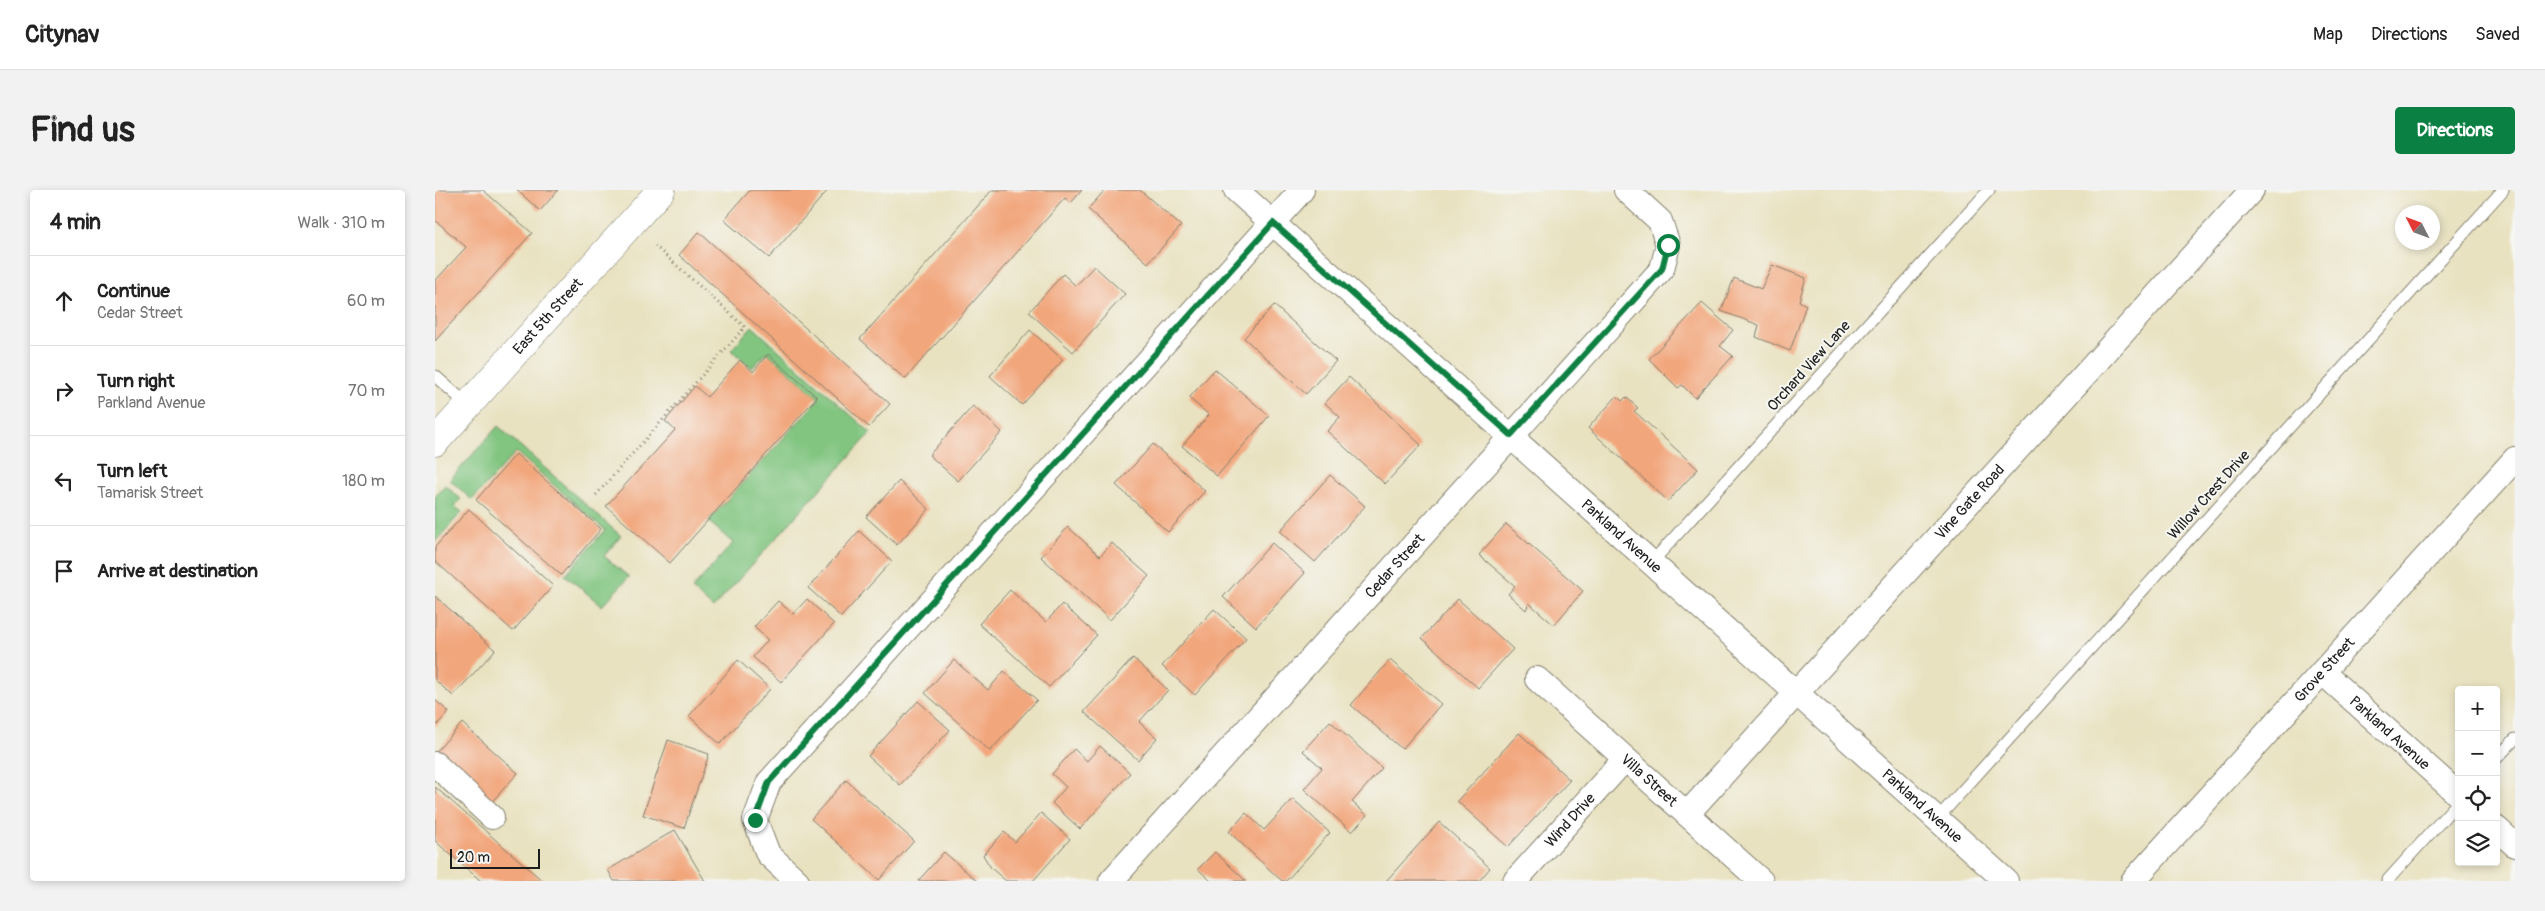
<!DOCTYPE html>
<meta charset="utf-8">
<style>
:root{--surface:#fff;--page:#f2f2f2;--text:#222;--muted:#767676;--line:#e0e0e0;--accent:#0b8043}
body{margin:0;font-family:Pangolin,sans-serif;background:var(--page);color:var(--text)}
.controls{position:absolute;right:15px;bottom:15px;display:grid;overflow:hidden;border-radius:5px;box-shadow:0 2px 8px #0003}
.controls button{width:45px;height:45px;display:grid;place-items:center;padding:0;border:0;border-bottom:1px solid var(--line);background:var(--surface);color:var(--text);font:25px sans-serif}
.compass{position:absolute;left:1960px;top:15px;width:45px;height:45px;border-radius:50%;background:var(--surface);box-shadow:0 2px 8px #0003;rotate:312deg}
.scale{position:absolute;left:15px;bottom:12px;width:90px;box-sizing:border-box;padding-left:5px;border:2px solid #1c1c1c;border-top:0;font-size:14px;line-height:18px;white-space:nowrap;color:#1c1c1c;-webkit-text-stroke:4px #f6f6f2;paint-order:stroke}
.stop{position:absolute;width:15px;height:15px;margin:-11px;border:4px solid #0b8043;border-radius:50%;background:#fff}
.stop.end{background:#0b8043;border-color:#fff;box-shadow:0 1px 5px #0008}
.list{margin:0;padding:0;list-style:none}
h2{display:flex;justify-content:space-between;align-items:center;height:65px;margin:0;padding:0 20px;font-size:21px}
h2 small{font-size:16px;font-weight:400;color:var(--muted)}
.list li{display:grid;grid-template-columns:32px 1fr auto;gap:15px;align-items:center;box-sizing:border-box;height:90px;padding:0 20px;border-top:1px solid var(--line)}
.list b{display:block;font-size:19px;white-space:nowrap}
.list p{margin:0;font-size:16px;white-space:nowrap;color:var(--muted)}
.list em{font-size:16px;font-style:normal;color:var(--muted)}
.icon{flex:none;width:28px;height:28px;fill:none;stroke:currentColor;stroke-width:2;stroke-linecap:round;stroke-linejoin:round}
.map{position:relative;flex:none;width:2080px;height:691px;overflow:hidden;border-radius:5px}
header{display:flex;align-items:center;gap:30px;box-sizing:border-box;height:70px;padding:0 25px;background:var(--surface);border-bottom:1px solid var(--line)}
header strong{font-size:24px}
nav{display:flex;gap:28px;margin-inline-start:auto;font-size:18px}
.intro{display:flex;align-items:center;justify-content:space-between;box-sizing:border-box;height:120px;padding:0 30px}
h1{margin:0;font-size:35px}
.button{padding:12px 22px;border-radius:5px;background:var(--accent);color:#fff;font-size:18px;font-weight:700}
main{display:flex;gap:30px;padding:0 30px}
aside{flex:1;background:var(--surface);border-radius:5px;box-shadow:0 2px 8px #0003}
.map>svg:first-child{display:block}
.green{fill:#81c580;stroke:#4e704e}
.building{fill:#f2a67c}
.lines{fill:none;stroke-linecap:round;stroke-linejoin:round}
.service-casing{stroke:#827f6e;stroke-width:13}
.minor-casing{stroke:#827f6e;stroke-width:26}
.secondary-casing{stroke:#827f6e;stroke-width:29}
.path{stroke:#827f6e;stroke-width:3;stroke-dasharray:1 4;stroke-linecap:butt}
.service{stroke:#fff;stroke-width:11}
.minor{stroke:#fff;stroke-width:24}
.secondary{stroke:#fff;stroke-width:28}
.route{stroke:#0b8043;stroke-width:6}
.labels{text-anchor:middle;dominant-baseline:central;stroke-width:4;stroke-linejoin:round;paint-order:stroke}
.street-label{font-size:15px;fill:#1c1c1c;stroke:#f6f6f2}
</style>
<header>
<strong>Citynav</strong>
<nav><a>Map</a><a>Directions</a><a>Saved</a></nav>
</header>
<div class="intro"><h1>Find us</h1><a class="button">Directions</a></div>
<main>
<aside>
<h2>4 min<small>Walk · 310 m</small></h2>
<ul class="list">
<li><svg class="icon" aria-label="ahead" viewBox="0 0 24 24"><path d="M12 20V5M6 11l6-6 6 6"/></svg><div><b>Continue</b><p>Cedar Street</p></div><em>60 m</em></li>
<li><svg class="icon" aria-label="right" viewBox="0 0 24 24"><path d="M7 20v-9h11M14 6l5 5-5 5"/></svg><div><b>Turn right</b><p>Parkland Avenue</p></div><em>70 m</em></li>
<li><svg class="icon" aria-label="left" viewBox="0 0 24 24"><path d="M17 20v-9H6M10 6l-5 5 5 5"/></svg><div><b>Turn left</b><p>Tamarisk Street</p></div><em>180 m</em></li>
<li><svg class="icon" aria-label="arrive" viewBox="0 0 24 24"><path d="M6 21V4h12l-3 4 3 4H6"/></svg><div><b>Arrive at destination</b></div></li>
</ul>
</aside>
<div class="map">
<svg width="2080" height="691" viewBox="0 0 2080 691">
<rect width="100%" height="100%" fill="#f6f6f2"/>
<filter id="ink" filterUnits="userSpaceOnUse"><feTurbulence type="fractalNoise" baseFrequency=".02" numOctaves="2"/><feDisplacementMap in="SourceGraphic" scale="10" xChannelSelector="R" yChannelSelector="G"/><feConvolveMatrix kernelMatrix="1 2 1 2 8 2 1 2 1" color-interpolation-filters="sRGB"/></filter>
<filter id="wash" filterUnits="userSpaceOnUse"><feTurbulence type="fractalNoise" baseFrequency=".0096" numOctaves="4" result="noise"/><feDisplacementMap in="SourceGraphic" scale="20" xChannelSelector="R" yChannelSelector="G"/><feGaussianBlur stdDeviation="1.12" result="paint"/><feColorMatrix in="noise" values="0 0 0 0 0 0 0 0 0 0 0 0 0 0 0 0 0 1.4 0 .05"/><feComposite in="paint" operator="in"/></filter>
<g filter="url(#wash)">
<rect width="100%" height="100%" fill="#e9e2c1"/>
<path class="green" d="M317 136 436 243 278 418 257 399 298 353 273 331 384 209 332 162 317 178 296 160Z
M63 236 186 346 169 366 194 387 167 416 130 385 170 340 81 262 37 310 15 290Z
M10 295 26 309 19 316 27 322 0 352V307Z"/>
<g id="blocks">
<path class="building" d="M0 0H48L97 43 0 151V89L1 90 31 57 0 30Z
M82 0H123L105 21Z
M315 0H393L334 68 289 30Z
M557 0H647L636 13 630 8 470 189 425 149Z
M670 0H705L746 36 713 73 653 19Z
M264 42 455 214 434 237 244 65Z
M1337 75 1371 88 1364 111 1371 115 1355 161 1321 147 1324 135 1286 121 1299 88 1326 99Z
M659 76 690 104 638 162 594 122 628 84 641 96Z
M1267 113 1298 140 1285 156 1298 166 1260 208 1247 195 1243 198 1214 169Z
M839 115 901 171 871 204 809 148Z
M595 140 628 170 587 215 555 186Z
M333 164 382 207 235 373 171 316 240 240 230 231 260 196 272 207 305 170 318 182Z
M780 179 834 226 782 286 747 256 774 225 754 208Z
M914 187 986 255 950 294 892 241 905 227 890 213Z
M1182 206 1187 211 1191 207 1203 218 1199 221 1263 279 1233 311 1153 238Z
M538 216 567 242 523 291 494 265Z
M718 254 770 301 733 342 681 295Z
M81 264 166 339 126 385 41 310Z
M895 285 930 316 880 372 845 341Z
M464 291 494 319 462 355 431 327Z
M34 319 118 396 78 441 0 371V357Z
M1071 334 1148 401 1119 435 1094 413 1091 420 1073 404 1080 396 1044 365Z
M633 337 665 366 677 353 714 386 675 430 606 367Z
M424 341 457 371 406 427 373 398Z
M837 353 870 383 821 437 788 407Z
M575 400 611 432 627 414 662 445 614 497 544 434Z
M0 406 60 460 18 506 0 490Z
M372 409 399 434 346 492 318 467 333 450 319 437 343 411 358 424Z
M1023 409 1078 459 1043 498 987 448Z
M779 419 811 448 760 505 727 476Z
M698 468 733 500 704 532 722 548 703 570 649 522Z
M303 470 335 499 285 554 254 526Z
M519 470 553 500 569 481 602 510 555 561 490 503Z
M955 470 1006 514 967 559 916 515Z
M0 510 14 522 0 537Z
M483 511 515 540 465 595 433 566Z
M895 531 947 578 917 612 932 625 917 642 869 599 887 578 868 561Z
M27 533 83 583 53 616 0 563Z
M1084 543 1135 590 1073 657 1022 611Z
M233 550 274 564 249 638 208 625Z
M665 556 695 583 645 639 617 613 631 597 617 584 639 559 652 571Z
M411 590 479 651 444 690 376 629Z
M0 597 108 691H46L0 651Z
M858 609 895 643 851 691H847L794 642 811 623 829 640Z
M606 623 635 649 598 691H571L556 678 548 665 569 642 580 652Z
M1004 632 1055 678 1044 691H951Z
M240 640 270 691H179L173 680Z
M509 662 542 691H483Z
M780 662 811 691H776L763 679Z"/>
</g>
</g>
<g filter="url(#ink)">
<use href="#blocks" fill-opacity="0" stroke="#827f6e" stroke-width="1"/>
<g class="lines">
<defs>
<path id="service" d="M0 186 33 215
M1217 372 1554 0
M2061 569 2080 549
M1502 629 2068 0
M1952 691 2024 611"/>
<g id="minor">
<path id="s1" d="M801 0 1571 691"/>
<path id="s2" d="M1887 482 2024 605"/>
<path id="s3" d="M1102 489 1326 691"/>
<path d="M0 574 57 627"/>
<path id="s4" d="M1252 624 1817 0"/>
<path d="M2061 638 2080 655"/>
<path d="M362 691 333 664 320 630 334 592 867 0"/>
<path id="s5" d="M676 691 1227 79 1233 55 1225 31 1191 0"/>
<path id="s6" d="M1080 691 1190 569"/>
<path id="s7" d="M1698 691 2080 269"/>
</g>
<g id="secondary">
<path id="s8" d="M0 252 226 0"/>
</g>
</defs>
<use href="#service" class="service-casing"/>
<use href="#minor" class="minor-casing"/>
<use href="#secondary" class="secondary-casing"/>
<path class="path" d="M161 305 310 137 220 56"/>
<use href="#service" class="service"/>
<use href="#minor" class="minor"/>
<use href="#secondary" class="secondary"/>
</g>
</g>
<g class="lines" filter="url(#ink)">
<path class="route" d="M320 630 334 592 838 33 1076 245 1227 79 1233 55"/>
</g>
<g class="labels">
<g class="street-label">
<text stroke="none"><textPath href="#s8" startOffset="169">East 5th Street</textPath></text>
<text transform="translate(1374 176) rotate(-48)">Orchard View Lane</text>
<text transform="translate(1774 305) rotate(-48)">Willow Crest Drive</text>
<text stroke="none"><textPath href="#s4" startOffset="421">Vine Gate Road</textPath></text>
<text stroke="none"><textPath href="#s1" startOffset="518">Parkland Avenue</textPath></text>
<text stroke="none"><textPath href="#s5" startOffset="424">Cedar Street</textPath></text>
<text stroke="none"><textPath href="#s7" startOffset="285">Grove Street</textPath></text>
<text stroke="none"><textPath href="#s2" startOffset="91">Parkland Avenue</textPath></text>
<text stroke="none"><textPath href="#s3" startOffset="151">Villa Street</textPath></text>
<text stroke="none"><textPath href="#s1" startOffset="922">Parkland Avenue</textPath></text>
<text stroke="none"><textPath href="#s6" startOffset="82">Wind Drive</textPath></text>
</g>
</g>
</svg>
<div class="controls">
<button>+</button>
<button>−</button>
<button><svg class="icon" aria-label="locate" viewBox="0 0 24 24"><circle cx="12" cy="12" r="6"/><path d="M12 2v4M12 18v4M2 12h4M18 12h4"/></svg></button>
<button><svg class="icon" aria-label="layers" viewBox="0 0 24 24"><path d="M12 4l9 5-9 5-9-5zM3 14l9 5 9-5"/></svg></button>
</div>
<svg class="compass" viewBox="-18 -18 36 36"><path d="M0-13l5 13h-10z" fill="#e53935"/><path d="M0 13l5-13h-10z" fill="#767676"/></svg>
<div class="scale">20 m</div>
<div class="stop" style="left:1233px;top:55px"></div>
<div class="stop end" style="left:320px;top:630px"></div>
</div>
</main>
